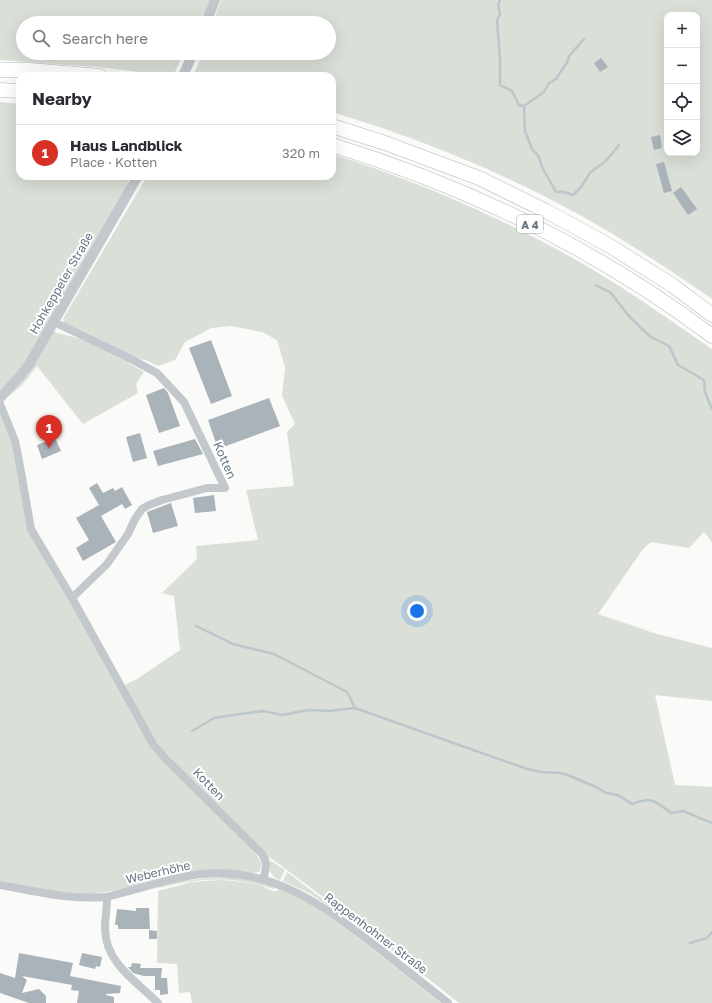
<!DOCTYPE html>
<meta charset="utf-8">
<style>
:root{--surface:#fff;--page:#f2f2f3;--text:#2b2b33;--muted:#7c7c81;--line:#e1e1e2;--accent:#d93025}
body{margin:0;font-family:"Golos Text",sans-serif;background:var(--page);color:var(--text)}
.controls{position:absolute;right:12px;top:12px;display:grid;overflow:hidden;border-radius:8px;box-shadow:0 4px 16px #0002}
.controls button{width:36px;height:36px;display:grid;place-items:center;padding:0;border:0;border-bottom:1px solid var(--line);background:var(--surface);color:var(--text);font:20px sans-serif}
.you{position:absolute;left:417px;top:611px;width:14px;height:14px;margin:-10px;border:3px solid #fff;border-radius:50%;background:#1a73e8;box-shadow:0 0 0 6px #1a73e833}
.badge{display:grid;place-items:center;width:26px;height:26px;border-radius:50%;background:var(--accent);color:#fff;font-size:13px;font-weight:700}
.pin{position:absolute;translate:-50% -33px;filter:drop-shadow(0 1px 2px #0008)}
.pin::after{content:'';position:absolute;top:21px;width:14px;height:12px;background:inherit;clip-path:polygon(0 0,100% 0,50% 100%)}
.list{margin:0;padding:0;list-style:none}
h2{display:flex;justify-content:space-between;align-items:center;height:52px;margin:0;padding:0 16px;font-size:17px}
h2 small{font-size:13px;font-weight:400;color:var(--muted)}
.list li{display:grid;grid-template-columns:26px 1fr auto;gap:12px;align-items:center;box-sizing:border-box;height:56px;padding:0 16px;border-top:1px solid var(--line)}
.list b{display:block;font-size:15px;white-space:nowrap}
.list p{margin:0;font-size:13px;white-space:nowrap;color:var(--muted)}
.list em{font-size:13px;font-style:normal;color:var(--muted)}
.icon{flex:none;width:22px;height:22px;fill:none;stroke:currentColor;stroke-width:2;stroke-linecap:round;stroke-linejoin:round}
.map{position:relative;flex:none;width:712px;height:1003px;overflow:hidden}
.search{position:absolute;background:var(--surface);box-shadow:0 4px 16px #0002;left:16px;top:16px;width:320px;height:44px;display:flex;align-items:center;gap:10px;box-sizing:border-box;padding:0 14px;border-radius:22px;color:var(--muted);font-size:15px}
.panel{position:absolute;background:var(--surface);box-shadow:0 4px 16px #0002;left:16px;top:72px;width:320px;height:108px;border-radius:12px}
.map>svg:first-child{display:block}
.green{fill:#dadfd7;fill-rule:evenodd}
.lines{fill:none;stroke-linecap:round;stroke-linejoin:round}
.stream{stroke:#bbc7cb;stroke-width:2.5}
.building{fill:#aab3b9}
.motorway-casing{stroke:#b4b9bd;stroke-width:15}
.minor{stroke:#c3c8cc;stroke-width:8}
.tertiary{stroke:#c3c8cc;stroke-width:10}
.motorway{stroke:#fff;stroke-width:14}
.labels{text-anchor:middle;dominant-baseline:central;stroke-width:4;stroke-linejoin:round;paint-order:stroke}
.shield{fill:#fff;stroke:#939fa8;stroke-width:1}
.shield-label{font-size:11px;font-weight:bold;fill:#657683}
.street-label{font-size:12px;fill:#657683;stroke:#fff}
</style>
<div class="map">
<svg width="712" height="1003" viewBox="0 0 712 1003">
<rect width="100%" height="100%" fill="#fafaf8"/>
<path class="green" d="M0 0H211L204 15H202L198 23H23V53H184L173 76 97 67 0 60Z
M221 0H712V299C664 266 616 234 565 207 512 179 452 152 396 133 375 125 353 119 332 112V76H193L203 53H329V23H215L217 19 216 14ZM667 15H697V153H667Z
M0 102 20 104V176H130L126 188 27 360 0 393Z
M332 154C420 182 505 219 585 265 629 291 670 320 712 349V542L704 532 689 548 651 542 643 549 598 614 654 633 712 648V701L655 695 675 785 712 787V1003H459L350 917 268 856 176 764 158 744 144 724 125 689 126 684 137 679 180 650 174 596 162 593 197 559 196 546 258 540 246 490 294 486 287 432 295 424 282 396 285 367 277 340 262 332 231 326 211 328 185 342 175 360 158 366 146 360 137 359 64 324 63 319 147 176H332Z
M56 331V333C88 338 117 356 144 372L136 384 138 393 83 424 37 366 23 384 8 397 53 332Z
M0 415 13 447 28 530 62 587 137 724 254 852C259 858 264 864 259 872L251 873 223 870 107 892 69 897 0 885Z
M271 861 285 870 280 880C271 877 269 871 269 862Z
M287 872 345 916 344 917 311 894 283 881Z
M228 877 251 880 277 887 274 889C235 876 199 877 159 888V886C182 880 204 878 228 877Z
M221 880C233 881 247 882 259 885 265 887 272 892 277 891L279 888 298 896 342 925 441 1003H192L190 992 179 993 177 964 157 963 158 891 192 882Z"/>
<g class="lines">
<path class="stream" d="M500 0 498 5 500 14 497 20 500 61V85L512 91 519 105 524 106 525 131 532 149 539 157 542 167 556 192H564L573 195 581 187 590 173 596 168 605 162 619 145
M524 106 544 92 549 83 556 79 568 61 569 56 584 39
M596 285 611 293 628 315 643 330 651 337 669 346 678 365 704 380 705 392 712 409
M196 626 233 644 274 654 347 692 355 708 527 769 541 772 560 773 570 776 596 787 606 793 618 795 632 804C652 796 655 801 671 813L683 811 712 823
M192 731 214 718 240 714 263 711 282 715 308 710 329 711 355 708
M690 943 707 938 712 932"/>
</g>
<path class="building" d="M601 58 608 67 600 72 594 63Z
M660 135 662 148 654 150 651 137Z
M664 162 672 191 664 193 656 164Z
M681 187 697 209 688 215 673 193Z
M211 340 232 396 211 404 189 348Z
M164 388 168 393 180 426 159 433 146 395Z
M269 398 280 426 218 449 208 420Z
M140 433 147 458 133 462 126 437Z
M55 438 61 451 42 459 37 445Z
M195 439 203 454 158 466 153 451Z
M97 483 103 493 113 488 115 491 122 487 132 505 125 509 122 504 101 516 116 542 83 561 76 548 89 540 76 518 99 505 89 488Z
M214 495 216 511 195 513 193 498Z
M171 503 178 526 153 533 147 512Z
M136 908H149L150 929H118V925H115L117 909 136 911Z
M149 930 157 931V939H149Z
M19 953 73 963 70 976 121 986 120 993 106 994V995L114 997V1003H77L79 991 71 990 72 985 22 976 27 980 22 993 39 989 46 996V1003H29L0 993V973L15 978Z
M82 953 102 957 100 967 96 966 95 969 79 965Z
M132 963 141 964 140 968H162L161 978H167L168 994 160 995V990H155V976H144L133 973 128 967H131Z"/>
<g class="lines">
<defs>
<path id="motorway" d="M0 70H31L100 76
M0 90 20 91
M332 126 385 143 479 178 546 211 610 246 672 285 712 315
M332 145C468 187 598 250 712 336"/>
</defs>
<use href="#motorway" class="motorway-casing"/>
<path class="minor" d="M54 322 125 356 157 373 184 402 225 488H207L162 500 149 505 142 509 135 519 128 534 107 564 72 598
M0 404 15 441 18 455 31 529 35 536 72 598 153 744 165 758 262 854C268 862 266 870 263 880
M0 885C34 891 70 900 105 897 113 896 121 893 129 891 153 885 177 876 202 874 272 868 320 903 372 943 397 963 423 983 448 1003
M107 897C107 908 105 919 105 930 106 963 137 982 158 1003"/>
<path class="tertiary" d="M206 23 215 0
M183 76 193 53
M0 398 20 376 30 363 138 176"/>
<use href="#motorway" class="motorway"/>
</g>
<g class="labels">
<rect class="shield" x="517" y="215" width="26" height="18" rx="3"/>
<g class="shield-label">
<text x="530" y="224">A 4</text>
</g>
<g class="street-label">
<text transform="translate(61 283) rotate(-60)">Hohkeppeler Straße</text>
<text transform="translate(225 460) rotate(66)">Kotten</text>
<text transform="translate(209 784) rotate(46)">Kotten</text>
<text transform="translate(158 872) rotate(-13)">Weberhöhe</text>
<text transform="translate(376 933) rotate(37)">Rappenhohner Straße</text>
</g>
</g>
</svg>
<div class="controls">
<button>+</button>
<button>−</button>
<button><svg class="icon" aria-label="locate" viewBox="0 0 24 24"><circle cx="12" cy="12" r="6"/><path d="M12 2v4M12 18v4M2 12h4M18 12h4"/></svg></button>
<button><svg class="icon" aria-label="layers" viewBox="0 0 24 24"><path d="M12 4l9 5-9 5-9-5zM3 14l9 5 9-5"/></svg></button>
</div>
<div class="you"></div>
<div class="pin badge" style="left:49px;top:448px">1</div>
<div class="search"><svg class="icon" aria-label="search" viewBox="0 0 24 24"><circle cx="10" cy="10" r="6"/><path d="M15 15l6 6"/></svg>Search here</div>
<section class="panel">
<h2>Nearby<small></small></h2>
<ul class="list">
<li><span class="badge">1</span><div><b>Haus Landblick</b><p>Place · Kotten</p></div><em>320 m</em></li>
</ul>
</section>
</div>
